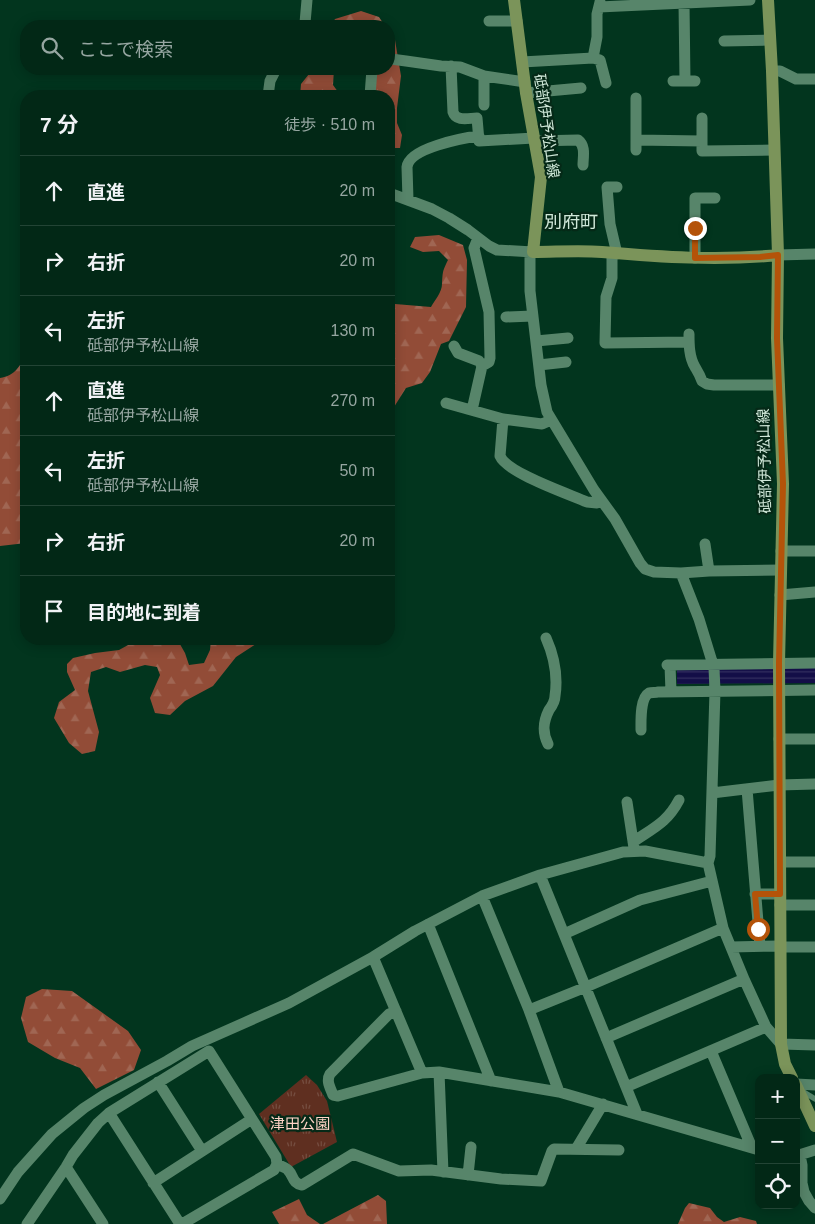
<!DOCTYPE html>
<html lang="ja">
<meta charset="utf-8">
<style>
:root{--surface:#022816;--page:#0c301f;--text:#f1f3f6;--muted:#96a6a1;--line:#234435}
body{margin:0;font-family:Arial,"Noto Sans JP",sans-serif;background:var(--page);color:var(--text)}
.controls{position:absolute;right:15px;bottom:15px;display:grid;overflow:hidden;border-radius:10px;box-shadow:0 2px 12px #0003}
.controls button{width:45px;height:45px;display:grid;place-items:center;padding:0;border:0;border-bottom:1px solid var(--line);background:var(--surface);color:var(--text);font:25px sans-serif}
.stop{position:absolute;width:15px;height:15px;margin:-11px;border:4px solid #b45309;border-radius:50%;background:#fff}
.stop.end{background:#b45309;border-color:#fff;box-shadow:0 1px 5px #0008}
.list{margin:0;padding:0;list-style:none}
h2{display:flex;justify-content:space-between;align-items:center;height:65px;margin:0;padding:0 20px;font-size:21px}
h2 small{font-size:16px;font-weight:400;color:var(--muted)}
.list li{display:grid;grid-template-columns:32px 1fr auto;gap:15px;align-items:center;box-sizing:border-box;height:70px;padding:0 20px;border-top:1px solid var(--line)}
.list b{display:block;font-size:19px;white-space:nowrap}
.list p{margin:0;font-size:16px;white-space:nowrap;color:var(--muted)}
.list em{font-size:16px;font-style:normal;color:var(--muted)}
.icon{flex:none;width:28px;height:28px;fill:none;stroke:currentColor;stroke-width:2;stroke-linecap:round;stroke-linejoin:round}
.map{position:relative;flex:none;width:815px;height:1224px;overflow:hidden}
.search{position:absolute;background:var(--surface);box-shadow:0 2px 12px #0003;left:20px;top:20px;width:375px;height:55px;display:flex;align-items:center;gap:12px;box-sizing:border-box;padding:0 18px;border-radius:20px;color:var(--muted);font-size:19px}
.panel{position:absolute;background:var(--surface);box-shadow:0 2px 12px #0003;left:20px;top:90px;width:375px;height:555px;border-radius:20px}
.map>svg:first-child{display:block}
.forest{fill:url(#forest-firs)}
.park{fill:url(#park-tufts)}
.water{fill:url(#water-rules)}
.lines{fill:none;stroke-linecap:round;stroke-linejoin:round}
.service{stroke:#57856a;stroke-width:5.5}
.minor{stroke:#57856a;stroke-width:11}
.secondary{stroke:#7b945a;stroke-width:12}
.route{stroke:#b45309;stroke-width:6}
.labels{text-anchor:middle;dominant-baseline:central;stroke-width:4.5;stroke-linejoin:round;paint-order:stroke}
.street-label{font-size:15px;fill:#d0e8d9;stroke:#052917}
.park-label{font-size:15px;fill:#ffd3c6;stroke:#052917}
.quarter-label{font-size:18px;fill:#d0e8d9;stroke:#052917}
</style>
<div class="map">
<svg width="815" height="1224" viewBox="0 0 815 1224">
<defs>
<pattern id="forest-firs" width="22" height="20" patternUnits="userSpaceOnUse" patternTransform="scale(1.25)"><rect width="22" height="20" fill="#924c37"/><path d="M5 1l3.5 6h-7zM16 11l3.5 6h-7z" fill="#a06653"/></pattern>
<pattern id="park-tufts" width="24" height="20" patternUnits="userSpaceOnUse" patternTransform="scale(1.25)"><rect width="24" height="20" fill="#5f2f20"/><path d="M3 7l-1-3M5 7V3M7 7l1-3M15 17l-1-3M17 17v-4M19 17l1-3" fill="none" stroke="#754d40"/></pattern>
<pattern id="water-rules" width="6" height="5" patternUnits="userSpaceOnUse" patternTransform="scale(1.25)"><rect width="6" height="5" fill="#130e47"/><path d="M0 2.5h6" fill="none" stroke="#343161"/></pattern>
</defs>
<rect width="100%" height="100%" fill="#02351e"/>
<path class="forest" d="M361 11 379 17 385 26H331L335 19Z
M389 31 395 40 401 76 397 108V123L402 135 400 148H394L389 151V96H374L368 69H389Z
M313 69H334L333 85 341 96H300L301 84Z
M439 235 463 245 467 260 466 307 449 341 441 344 430 372 422 383 406 388 394 407 389 410V307L395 304 431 307C435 300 442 292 442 284 443 272 442 272 448 260L439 251 423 252 410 247 415 237Z
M26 353V543L0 546V378C15 376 21 365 26 353Z
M139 639H177L185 653 189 665 204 663 210 650 211 639H277L256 644 236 657 213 686 185 701 170 715 155 713 150 698 160 675 157 667 145 665 120 672 106 667 91 672 88 691 99 732 95 751 82 754 69 743 54 718 59 702 75 690 67 672V664L73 658 95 653 119 650Z
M42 989 72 991 128 1031 141 1050 134 1070 96 1089 80 1068 55 1058 28 1042 21 1018 26 997Z
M378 1195 386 1201 387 1224H323Z
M299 1199 307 1215 320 1224H279L272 1212Z
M689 1203 710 1208 717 1217 724 1222 740 1217 756 1221 757 1224H678L685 1208Z"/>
<path class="park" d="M306 1075 317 1085 327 1101 337 1142 291 1167 259 1114Z"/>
<path class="water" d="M815 668V683L677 684V669Z"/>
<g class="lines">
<path class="service" d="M802 1091 815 1099"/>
<path class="minor" d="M684 3 685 81
M599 7 750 0
M489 21H517
M304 26 305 23 307 0
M724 41 770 40
M593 58 600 60 606 83
M389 60 391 59 406 61 441 66 460 67 484 76 525 82
M522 62 593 58 597 37V14L600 2
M451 66 453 112C456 122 469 118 477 118L479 141 534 138
M772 71H780L796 79H815
M484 76V105
M673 81H695
M526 93 581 88
M268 96 270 81 276 69
M370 96 372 69
M636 98V150
M702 118V151L774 150
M636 140 702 141
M535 141 578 140C586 146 583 157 583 165
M389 193 432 209 449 218 468 230 489 246 497 250 533 252
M408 200 407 167C409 148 463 138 479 136
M478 238 474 248 489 312 490 358 489 362 482 366
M530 251V291L541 385 547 412 594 490 615 519 640 563 645 569 654 572 681 573 709 571 781 570
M612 253V278L606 297 605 343 689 342
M617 254 610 224 607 187H617
M778 255 815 254
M695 258V198H715
M506 317 533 316
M689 334C689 344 689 357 695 367 698 372 700 375 702 381L707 384 714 385H779
M536 341 568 338
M454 346 458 353 479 361 482 366 472 410
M539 365 566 362
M446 403 503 419 542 424 551 420
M503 419 500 456C507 473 569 494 587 502L597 503 602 501
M705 544 709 571
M781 551H815
M681 573 699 619 714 668 715 691 710 856 708 863 723 928 744 979 766 1027 781 1044 815 1045
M780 595 815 592
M546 638C554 656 558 676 555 696 555 701 552 706 549 710 543 722 542 732 548 744
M667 665 815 663
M670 665 671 692
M641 730C641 721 640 698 649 693 652 692 655 693 658 692L815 690
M779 739H815
M747 789 760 946
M712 793 779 785 815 784
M627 802 634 848
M633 842C653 828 667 823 679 800
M780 862H815
M540 875 637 1114
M755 894H780
M482 896 529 1010 559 1092
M780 905H815
M428 924 491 1081
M564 934 640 900 712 881
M731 947 780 946
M780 947H815
M373 957 422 1073 439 1072 559 1092 759 1150
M529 1010 586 987 723 928
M396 1011 389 1014 330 1074C326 1081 330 1087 333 1095L338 1096 422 1073
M606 1038 744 979
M711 1051 752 1148
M439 1072 443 1172
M158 1082 202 1151
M796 1084 815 1085
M626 1087 766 1027
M109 1113 180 1224
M576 1149 603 1104
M800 1155 802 1165V1183L804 1192 809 1201 815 1208
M796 1156 815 1150
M277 1164C280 1166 286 1167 288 1170 294 1176 292 1183 302 1185L353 1154 399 1171 431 1170 501 1179 541 1181 552 1151 554 1149 619 1150
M66 1167 103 1224
M468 1175 471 1147
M153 1183 252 1119
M0 1199 18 1172 52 1134 84 1108 104 1095 167 1061 192 1046 289 1003 373 957 415 931 482 896 540 875 623 852 645 851 708 863
M27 1224 66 1167 73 1155 98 1123 109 1113 209 1051 276 1157 277 1164 274 1170 182 1224"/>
<path class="secondary" d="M514 0 526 93 541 177 533 252C556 252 579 250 602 252 661 257 719 261 778 255
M768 0 772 71 778 255 777 338 783 484 779 663 781 1044 785 1064 792 1078
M796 1085 815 1126"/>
</g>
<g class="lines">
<path class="route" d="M695 228V258L760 257 778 255 777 338 783 484 779 663 780 894H755L758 929"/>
</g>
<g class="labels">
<g class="street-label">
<text transform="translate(547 126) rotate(82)">砥部伊予松山線</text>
<text transform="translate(764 461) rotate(-91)">砥部伊予松山線</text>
</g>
<g class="park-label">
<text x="300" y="1123">津田公園</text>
</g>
<g class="quarter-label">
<text x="571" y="222">別府町</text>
</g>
</g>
</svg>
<div class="controls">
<button>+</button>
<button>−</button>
<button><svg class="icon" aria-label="locate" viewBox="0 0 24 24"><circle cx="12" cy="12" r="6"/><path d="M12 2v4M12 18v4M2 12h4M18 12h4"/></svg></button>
</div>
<div class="stop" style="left:758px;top:929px"></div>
<div class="stop end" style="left:695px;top:228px"></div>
<div class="search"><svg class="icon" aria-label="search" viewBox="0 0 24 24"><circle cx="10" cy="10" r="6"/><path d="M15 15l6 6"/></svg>ここで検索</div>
<section class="panel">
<h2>7 分<small>徒歩 · 510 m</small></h2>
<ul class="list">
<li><svg class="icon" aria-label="ahead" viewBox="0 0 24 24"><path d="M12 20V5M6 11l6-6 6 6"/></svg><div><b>直進</b></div><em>20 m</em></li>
<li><svg class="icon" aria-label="right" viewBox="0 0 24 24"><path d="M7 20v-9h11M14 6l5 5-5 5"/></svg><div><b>右折</b></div><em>20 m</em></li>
<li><svg class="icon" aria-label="left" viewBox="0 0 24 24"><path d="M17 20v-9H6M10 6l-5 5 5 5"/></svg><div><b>左折</b><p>砥部伊予松山線</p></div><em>130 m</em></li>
<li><svg class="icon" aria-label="ahead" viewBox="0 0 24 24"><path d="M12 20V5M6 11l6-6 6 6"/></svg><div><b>直進</b><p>砥部伊予松山線</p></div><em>270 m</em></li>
<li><svg class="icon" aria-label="left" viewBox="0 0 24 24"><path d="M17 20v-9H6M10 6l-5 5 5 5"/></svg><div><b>左折</b><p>砥部伊予松山線</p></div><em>50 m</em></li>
<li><svg class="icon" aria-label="right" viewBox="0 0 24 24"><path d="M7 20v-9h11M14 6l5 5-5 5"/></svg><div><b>右折</b></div><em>20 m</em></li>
<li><svg class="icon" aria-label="arrive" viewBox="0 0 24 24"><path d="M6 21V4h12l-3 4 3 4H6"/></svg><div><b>目的地に到着</b></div></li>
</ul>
</section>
</div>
